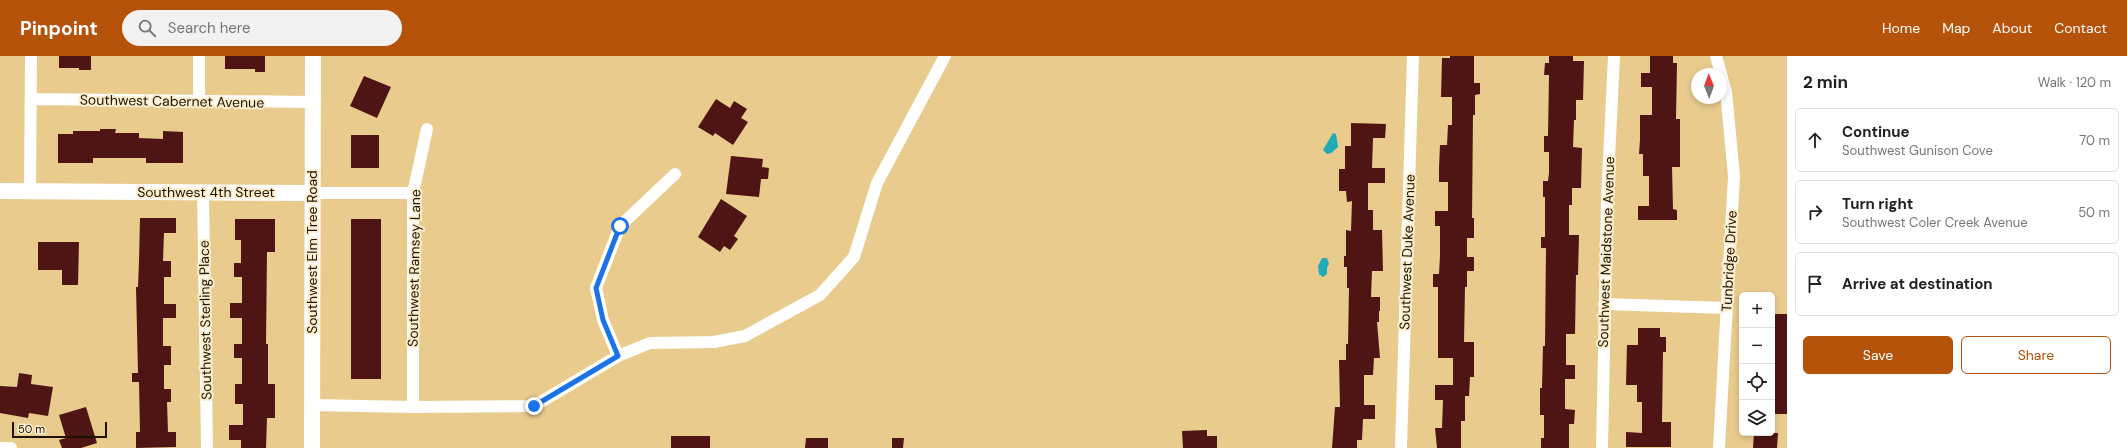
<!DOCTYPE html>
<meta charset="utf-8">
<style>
:root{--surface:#fff;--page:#f2f2f2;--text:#202124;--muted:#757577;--line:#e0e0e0;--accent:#b45309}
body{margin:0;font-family:"DM Sans",sans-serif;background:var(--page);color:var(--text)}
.controls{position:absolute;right:12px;bottom:12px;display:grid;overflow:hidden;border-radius:6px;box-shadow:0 2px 6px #0003}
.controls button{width:36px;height:36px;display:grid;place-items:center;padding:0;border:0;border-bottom:1px solid var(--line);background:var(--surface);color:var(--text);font:20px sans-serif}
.compass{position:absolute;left:1691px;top:12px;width:36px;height:36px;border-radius:50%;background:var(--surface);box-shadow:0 2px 6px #0003;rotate:359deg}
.scale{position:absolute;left:12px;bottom:10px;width:95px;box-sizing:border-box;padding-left:4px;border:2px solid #1e1300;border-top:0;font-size:11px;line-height:14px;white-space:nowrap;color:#1e1300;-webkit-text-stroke:3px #fceecf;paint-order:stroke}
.stop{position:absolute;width:12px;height:12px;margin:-9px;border:3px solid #1a73e8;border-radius:50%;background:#fff}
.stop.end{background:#1a73e8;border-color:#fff;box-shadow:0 1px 4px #0008}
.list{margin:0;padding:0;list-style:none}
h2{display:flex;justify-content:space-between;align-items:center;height:52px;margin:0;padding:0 16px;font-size:17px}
h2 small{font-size:13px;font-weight:400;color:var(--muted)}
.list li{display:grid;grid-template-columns:26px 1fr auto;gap:12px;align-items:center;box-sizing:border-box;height:64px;margin:0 8px 8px;padding:0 8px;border:1px solid var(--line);border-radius:6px}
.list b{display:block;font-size:15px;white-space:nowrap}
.list p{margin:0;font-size:13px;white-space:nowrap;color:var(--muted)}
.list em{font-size:13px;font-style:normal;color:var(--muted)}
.actions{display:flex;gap:8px;padding:12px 16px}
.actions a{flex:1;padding:9px 0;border:1px solid var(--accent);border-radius:6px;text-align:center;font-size:14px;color:var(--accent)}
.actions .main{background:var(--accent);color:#fff}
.icon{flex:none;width:22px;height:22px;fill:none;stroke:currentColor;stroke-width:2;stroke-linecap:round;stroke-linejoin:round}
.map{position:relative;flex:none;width:1787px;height:392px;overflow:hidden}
header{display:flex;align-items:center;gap:24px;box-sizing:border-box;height:56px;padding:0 20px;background:var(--accent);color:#fff}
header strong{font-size:19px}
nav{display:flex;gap:22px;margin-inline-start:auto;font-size:14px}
.search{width:280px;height:36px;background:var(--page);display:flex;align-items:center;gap:10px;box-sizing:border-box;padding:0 14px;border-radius:22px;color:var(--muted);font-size:15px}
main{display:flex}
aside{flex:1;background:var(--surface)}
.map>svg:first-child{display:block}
.water{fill:#1fabb9}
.building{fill:#4e1514}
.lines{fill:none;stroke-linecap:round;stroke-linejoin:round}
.street{stroke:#fff;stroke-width:12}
.secondary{stroke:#fff;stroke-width:16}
.route{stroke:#1a73e8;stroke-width:5}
.labels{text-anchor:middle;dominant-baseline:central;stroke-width:4;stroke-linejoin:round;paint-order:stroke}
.street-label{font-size:14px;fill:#1e1300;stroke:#fceecf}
</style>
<header>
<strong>Pinpoint</strong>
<div class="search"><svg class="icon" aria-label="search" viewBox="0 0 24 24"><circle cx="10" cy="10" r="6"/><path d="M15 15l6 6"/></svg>Search here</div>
<nav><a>Home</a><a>Map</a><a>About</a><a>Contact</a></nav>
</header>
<main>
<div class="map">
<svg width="1787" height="392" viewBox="0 0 1787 392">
<rect width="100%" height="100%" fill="#e8cb8d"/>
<path class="water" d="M1333 77 1336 78 1338 91 1331 97 1327 98 1323 94Z
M1322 202H1327L1329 208 1327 212V218L1323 221 1319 218 1318 210Z"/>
<path class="building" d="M59 0H91V14H79V12H59Z
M225 0H265V16H255V13H225Z
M1450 0H1474V27H1480V38L1475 39V59H1473L1472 162H1474V182H1467V201H1474V215H1467V231H1465L1464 286H1474V321H1470L1469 340H1465V365H1461V392H1437L1435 372H1442L1443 344H1435V329H1453V302H1438V231H1433V218H1439L1440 200V170H1435V155H1448V126H1439V112L1440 89H1447L1448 69H1452V41H1441L1442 2H1450Z
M1549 0H1573V5H1584L1583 44H1576V64H1574L1573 91 1582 92 1581 132H1572V149H1569V179H1579L1578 219H1576L1575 278H1566V309H1575V323H1565V353L1575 354 1574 368H1569V392H1541V382H1544V359H1540V332H1542L1543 290H1545L1546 192H1541V181H1545V141H1543V125H1548L1549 117V96H1544V80H1548L1549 19H1544L1545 7H1549Z
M1650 0H1673V7H1677L1676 63H1680V111H1672L1673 153 1677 154V164H1638V150H1649V120H1643V98H1639L1640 84V59H1652V31H1641V17H1650Z
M364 20 391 31 377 62 350 50Z
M716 43 730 52 734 45 747 53 741 62 748 66 733 89 715 77 713 80 698 71Z
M1351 67 1386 68 1385 82H1373L1372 112H1385V127H1368V154H1373V174H1382L1383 215H1372L1371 241H1380V255H1379V266H1377L1380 302H1374L1373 319H1364V349H1375V363H1363L1362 384H1357V392H1332L1335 351H1340L1339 304H1346V288H1348L1349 232H1347V211H1344V200H1346V174L1351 175 1352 145 1347 146 1346 135H1339V113H1345V90H1351Z
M100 73H116L115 77H139V82L163 83V75L183 76V107H146V102H93V107H58V78H73V75H100Z
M351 79H379V112H351Z
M731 100 763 103 762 111 769 112 768 123H761L759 141 726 138Z
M721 143 747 160 734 180 738 183 730 194 724 190 720 196 698 181Z
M140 162H176V177H164L163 205H171V221H164V248H176V262H163V290H171V309H164V333H171V346H167L168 376H176V391L136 392V376H140L139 326H132V317H138L136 231H138L139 205Z
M235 163H275V196H267L266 288H268V328H275V362H267L266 392H241V384H229V369H243V348H235V328H242V302H234V288H242V262H230V247H242V221H234V207H241V184H235Z
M351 163H381V323H351Z
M38 186H79L78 229H62V214H38Z
M1772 258H1787V358H1772Z
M1638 272H1660V281H1666V296H1663L1662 366H1671V391H1626V376L1642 377V346H1637V329H1626L1627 289H1638Z
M19 317 32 319 31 328 53 331 48 360 29 357 28 362 0 357V330L17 331Z
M86 351 97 387 81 392H62L59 384 66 382 59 359Z
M1207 374V380H1217V392H1183L1182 375Z
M1754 377H1778L1777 392H1753Z
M671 380H710V392H671Z
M806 382H828V392H805Z
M892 382H904L903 392H892Z"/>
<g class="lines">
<path class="street" d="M199 0V45
M1716 0 1721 18
M32 43 313 46
M30 135 31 0
M203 136 207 392
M312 137H413
M1604 248 1726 252
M618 300 603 264 596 232 620 170 675 118
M312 349 413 351 534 350 618 300 650 287 714 286 745 280 820 239 854 201 877 127 945 0
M413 351V137L427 73
M0 392H11
M1401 392 1413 0
M1602 392 1607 144 1614 0
M1719 392 1734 120 1726 36 1721 18"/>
<path class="secondary" d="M0 135 312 137
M312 392 313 0"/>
</g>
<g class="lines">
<path class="route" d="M534 350 618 300 603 264 596 232 620 170"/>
</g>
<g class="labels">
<g class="street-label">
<text transform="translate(172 45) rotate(1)">Southwest Cabernet Avenue</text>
<text x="206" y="136">Southwest 4th Street</text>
<text transform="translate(312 196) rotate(-90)">Southwest Elm Tree Road</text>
<text transform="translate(1407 196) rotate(-88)">Southwest Duke Avenue</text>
<text transform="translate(1606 196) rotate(-88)">Southwest Maidstone Avenue</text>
<text transform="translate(1729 205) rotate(-87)">Tunbridge Drive</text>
<text transform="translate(414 212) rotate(-89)">Southwest Ramsey Lane</text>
<text transform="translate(205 264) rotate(-91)">Southwest Sterling Place</text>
</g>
</g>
</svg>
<div class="controls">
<button>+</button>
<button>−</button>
<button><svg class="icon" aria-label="locate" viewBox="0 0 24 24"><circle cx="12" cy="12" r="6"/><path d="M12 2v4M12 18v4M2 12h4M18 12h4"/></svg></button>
<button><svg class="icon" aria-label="layers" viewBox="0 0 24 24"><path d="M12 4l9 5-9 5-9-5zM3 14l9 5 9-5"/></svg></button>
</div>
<svg class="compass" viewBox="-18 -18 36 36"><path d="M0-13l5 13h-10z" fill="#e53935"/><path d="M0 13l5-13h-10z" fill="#757577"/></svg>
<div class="scale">50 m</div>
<div class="stop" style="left:620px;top:170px"></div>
<div class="stop end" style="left:534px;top:350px"></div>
</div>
<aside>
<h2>2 min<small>Walk · 120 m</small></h2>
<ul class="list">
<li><svg class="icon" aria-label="ahead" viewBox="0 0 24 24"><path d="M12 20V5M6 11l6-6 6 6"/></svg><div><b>Continue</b><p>Southwest Gunison Cove</p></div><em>70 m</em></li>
<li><svg class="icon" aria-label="right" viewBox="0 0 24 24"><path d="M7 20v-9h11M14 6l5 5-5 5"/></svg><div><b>Turn right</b><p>Southwest Coler Creek Avenue</p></div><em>50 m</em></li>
<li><svg class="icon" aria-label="arrive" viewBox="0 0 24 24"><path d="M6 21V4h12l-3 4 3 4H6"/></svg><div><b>Arrive at destination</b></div></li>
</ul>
<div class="actions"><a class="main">Save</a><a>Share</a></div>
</aside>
</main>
